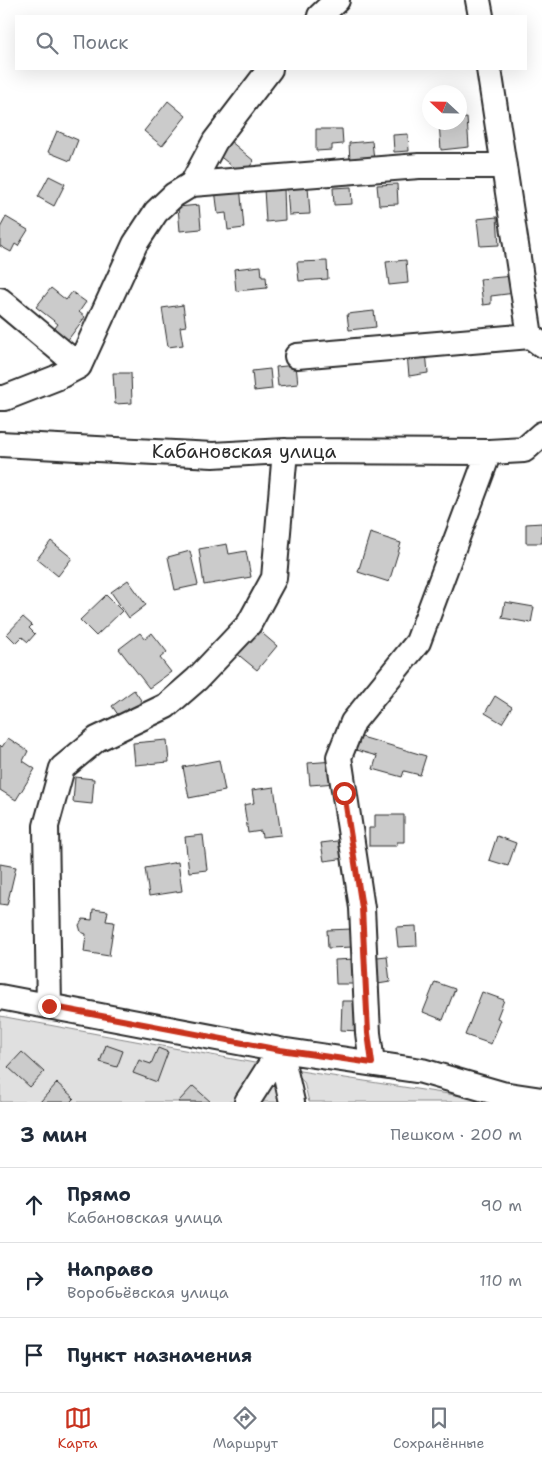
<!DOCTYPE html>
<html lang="ru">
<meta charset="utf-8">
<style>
:root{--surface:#fff;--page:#f6f6f7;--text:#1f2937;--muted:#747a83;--line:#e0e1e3;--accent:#c8321e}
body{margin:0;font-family:"Shantell Sans",sans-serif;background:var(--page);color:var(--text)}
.compass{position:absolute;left:422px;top:85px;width:45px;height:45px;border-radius:50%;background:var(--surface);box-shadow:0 5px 20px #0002;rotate:292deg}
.stop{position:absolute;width:15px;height:15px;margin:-11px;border:4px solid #c8321e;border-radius:50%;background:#fff}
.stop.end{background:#c8321e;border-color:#fff;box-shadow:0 1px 5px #0008}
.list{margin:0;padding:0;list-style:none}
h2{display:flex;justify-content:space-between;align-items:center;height:65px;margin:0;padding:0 20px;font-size:21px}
h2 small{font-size:16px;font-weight:400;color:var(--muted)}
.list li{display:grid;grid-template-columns:32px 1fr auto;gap:15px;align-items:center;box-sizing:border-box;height:75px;padding:0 20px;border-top:1px solid var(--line)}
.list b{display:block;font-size:19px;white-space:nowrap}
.list p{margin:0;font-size:16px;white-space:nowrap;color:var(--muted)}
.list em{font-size:16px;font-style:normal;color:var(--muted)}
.icon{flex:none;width:28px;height:28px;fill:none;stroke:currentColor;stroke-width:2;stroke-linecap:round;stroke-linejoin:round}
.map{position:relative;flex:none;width:542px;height:1102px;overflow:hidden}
.search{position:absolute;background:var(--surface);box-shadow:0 5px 20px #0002;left:15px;right:15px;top:15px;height:55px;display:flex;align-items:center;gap:12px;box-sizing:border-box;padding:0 18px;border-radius:0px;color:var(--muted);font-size:19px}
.sheet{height:290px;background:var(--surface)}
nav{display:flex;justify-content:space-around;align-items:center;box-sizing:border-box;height:70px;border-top:1px solid var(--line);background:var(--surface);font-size:14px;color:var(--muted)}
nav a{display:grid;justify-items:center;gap:2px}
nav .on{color:var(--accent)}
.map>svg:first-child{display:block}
.green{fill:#e0e0e0;stroke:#868686}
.building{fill:#cbcbcb;stroke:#2b2b2b}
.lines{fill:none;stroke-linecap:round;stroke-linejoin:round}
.minor-casing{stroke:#2b2b2b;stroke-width:28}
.minor{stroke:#fff;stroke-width:24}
.route{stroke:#c8321e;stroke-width:6}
.labels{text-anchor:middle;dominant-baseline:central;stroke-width:4;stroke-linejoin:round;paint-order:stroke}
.street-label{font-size:19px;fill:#2b2b2b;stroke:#fff}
</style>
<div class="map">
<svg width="542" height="1102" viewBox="0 0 542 1102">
<rect width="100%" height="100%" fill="#fff"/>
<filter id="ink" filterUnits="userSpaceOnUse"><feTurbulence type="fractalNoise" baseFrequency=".02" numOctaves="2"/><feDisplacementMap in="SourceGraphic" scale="10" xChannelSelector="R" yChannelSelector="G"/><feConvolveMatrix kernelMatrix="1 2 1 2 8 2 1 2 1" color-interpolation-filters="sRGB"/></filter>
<g filter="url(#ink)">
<path class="green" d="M0 1016 287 1069 500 1102H309L304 1082 288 1069 298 1102H0Z"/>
<path class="building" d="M168 101 186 116 162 146 144 131Z
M467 118 469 147 441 150 439 122H460V119Z
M316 129H342L343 144 332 145V150L316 151Z
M57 131 78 140 70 161 48 152Z
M408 134 409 151 394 152 393 135Z
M229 140 254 161 243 175 217 154Z
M372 141 374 160 350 162 349 143Z
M49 176 65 184 54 206 38 197Z
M397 184 398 204 379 205 377 185Z
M240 186 244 228 228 230 226 213 218 214 215 189Z
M308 187 310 214 289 215 287 189Z
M351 187 352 204 334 205 333 188Z
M284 188 285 220 266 222 264 189Z
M199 205 201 229 180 231 178 207Z
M6 217 28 230 18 246 15 244 11 252 0 246V228Z
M497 217 499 245 480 246 477 219Z
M406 260 408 283 389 285 386 262Z
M327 261 328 279 299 281 297 262Z
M261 266 262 277H266L267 288 236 291 234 269Z
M513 276 515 293 491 296V304L483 305 480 279Z
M51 288 66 300 72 292 86 302 79 312 85 317 67 341 53 331 58 324 36 307Z
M183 305 186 326 180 327 183 345 168 347 162 308Z
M374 311 376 327 349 330 347 314Z
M426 352 428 373 409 376 407 354Z
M296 365 298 384 278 386 276 367Z
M270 369 272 389 254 391 252 371Z
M113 373H131L132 403 115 404Z
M542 523V543H526V524Z
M370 533 401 543 389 582 358 572Z
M51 541 72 558 58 576 37 559Z
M227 544 229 554 246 551 251 577 204 585 199 549Z
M190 551 198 585 175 590 168 557Z
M128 580 146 605 129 618 111 592Z
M106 595 122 611 96 636 80 620Z
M505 602 534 607 531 623 502 618Z
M23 617 32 625 29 628 35 634 28 642 22 637 16 643 7 634Z
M256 628 277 646 257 670 235 652Z
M140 633 145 639 152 633 167 652 160 658 171 672 149 688 119 649Z
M134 690 143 703 121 719 112 706Z
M495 696 512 707 502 723 485 713Z
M355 735 426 756 420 775 404 771 402 777 373 769 377 756 352 749Z
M8 738 28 751 23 761 35 769 16 800 0 790V745L2 747Z
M167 740 169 762 135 765 133 743Z
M219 760 225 791 189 798 183 767Z
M334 761 336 783 310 785 308 763Z
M75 777 94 779 92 804 73 802Z
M274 787 281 835 262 837 261 831 248 833 244 805 254 803 252 790Z
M375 815H404V842H397V846H369V828H375Z
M203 835 207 870 189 872 185 837Z
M497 836 516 843 508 866 489 860Z
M345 840 347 858 324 861 321 843Z
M178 862 182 891 149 896 145 868Z
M0 864 16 867 7 905 0 904Z
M93 909 108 911 106 921 114 922 109 956 84 952 86 934 81 932 79 925 83 919 92 920Z
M416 926 417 946 398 947 396 927Z
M352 929 353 947 328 948 327 930Z
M387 956 390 982 372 985 368 958Z
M355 959 356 984H336L335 960Z
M435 982 455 989 443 1020 423 1012Z
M482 992 504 1000 497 1018 501 1020 491 1044 465 1035Z
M342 1001H360L359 1031 341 1030Z
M106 1045 123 1051 117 1067 100 1062Z
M158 1048 168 1052 157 1082 133 1073 139 1060 151 1064Z
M22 1052 44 1072 30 1087 8 1067Z
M57 1083 74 1098 70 1102H40Z
M193 1086 211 1102H178Z"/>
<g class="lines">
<defs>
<path id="minor" d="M478 0 481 16
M320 16 337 0
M489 69 530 336
M192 184 419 166H504
M0 300 79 366
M297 356 530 336 542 345
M0 398H5L56 378 79 366 135 244 156 212 174 195 192 184 215 141 270 69
M0 444 213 455 285 451 489 452 524 450 542 434
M0 997 280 1050 422 1071 502 1094 542 1100
M49 1006 46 826 62 768 97 739 166 706 197 679 249 624 274 578 285 451
M280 1050 292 1102
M372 1063 368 1033 362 908 339 757 353 722 418 642 489 452
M247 1102 280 1050"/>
</defs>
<use href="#minor" class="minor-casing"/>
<use href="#minor" class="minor"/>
</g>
</g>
<g class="lines" filter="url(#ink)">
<path class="route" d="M49 1006 280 1050 372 1063 368 1033 362 908 344 793"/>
</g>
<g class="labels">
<g class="street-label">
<text x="244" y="451">Кабановская улица</text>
</g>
</g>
</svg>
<svg class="compass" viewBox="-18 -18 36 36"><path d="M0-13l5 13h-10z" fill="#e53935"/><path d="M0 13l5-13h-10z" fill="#747a83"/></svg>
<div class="stop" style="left:344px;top:793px"></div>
<div class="stop end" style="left:49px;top:1006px"></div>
<div class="search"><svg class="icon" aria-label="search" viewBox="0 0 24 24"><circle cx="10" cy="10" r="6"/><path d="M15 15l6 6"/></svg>Поиск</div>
</div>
<section class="sheet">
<h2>3 мин<small>Пешком · 200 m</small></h2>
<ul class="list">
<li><svg class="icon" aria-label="ahead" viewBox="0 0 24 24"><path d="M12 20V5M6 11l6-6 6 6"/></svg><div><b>Прямо</b><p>Кабановская улица</p></div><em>90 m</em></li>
<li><svg class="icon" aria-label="right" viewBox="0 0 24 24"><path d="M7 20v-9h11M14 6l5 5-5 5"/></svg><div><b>Направо</b><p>Воробьёвская улица</p></div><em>110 m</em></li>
<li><svg class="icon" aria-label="arrive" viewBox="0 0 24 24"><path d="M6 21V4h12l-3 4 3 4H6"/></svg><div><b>Пункт назначения</b></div></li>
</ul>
</section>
<nav>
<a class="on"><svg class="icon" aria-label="map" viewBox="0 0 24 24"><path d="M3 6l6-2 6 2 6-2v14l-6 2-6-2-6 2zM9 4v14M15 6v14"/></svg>Карта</a>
<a><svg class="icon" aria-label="directions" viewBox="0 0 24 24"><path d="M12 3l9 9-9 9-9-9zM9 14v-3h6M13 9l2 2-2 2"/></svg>Маршрут</a>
<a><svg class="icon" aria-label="saved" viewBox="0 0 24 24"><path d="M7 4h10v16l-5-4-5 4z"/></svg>Сохранённые</a>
</nav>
